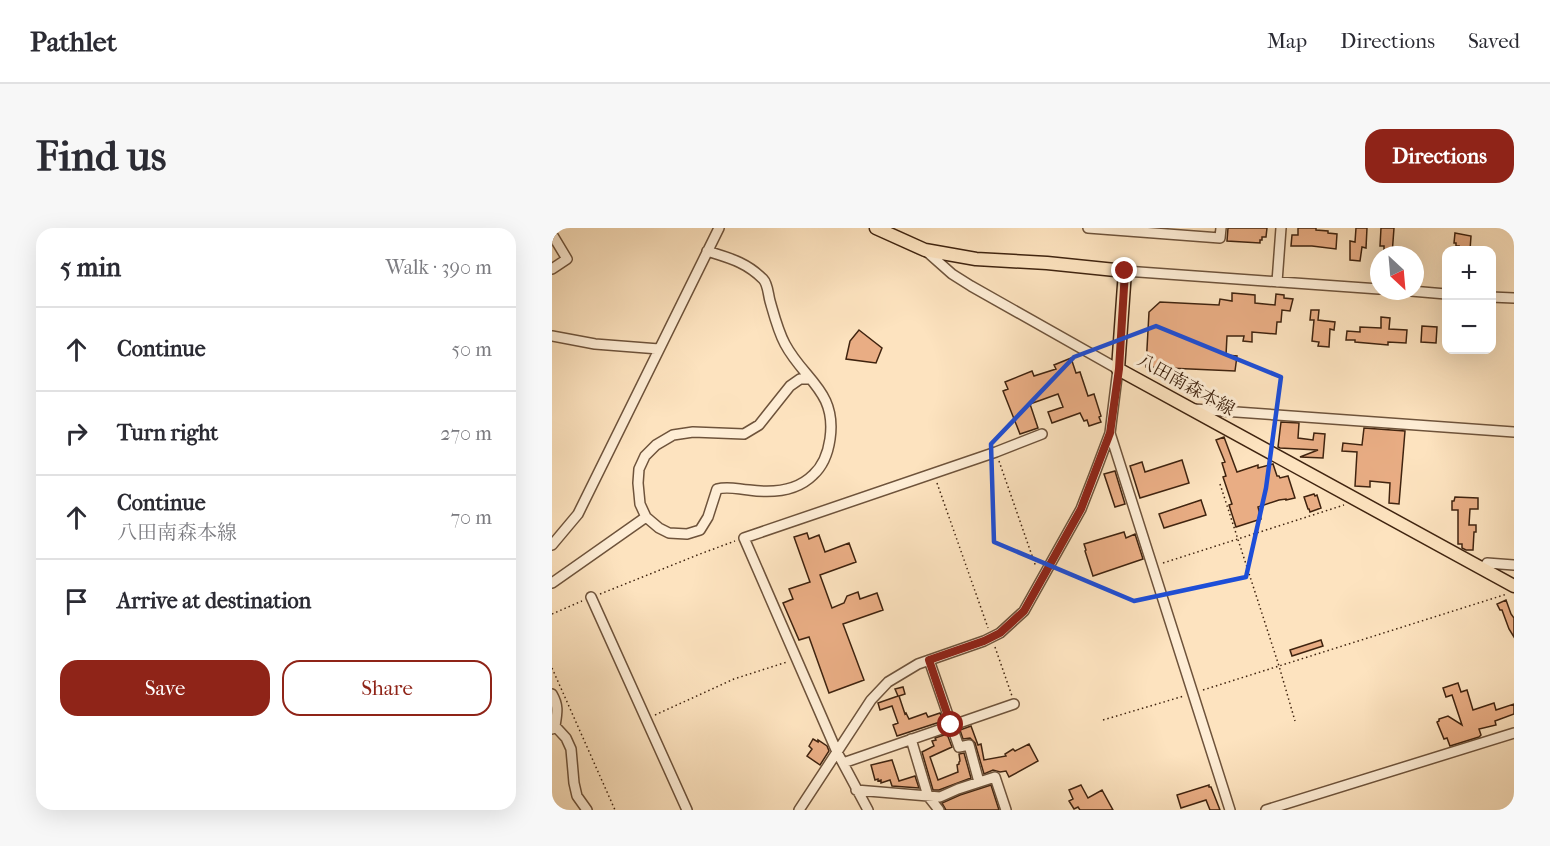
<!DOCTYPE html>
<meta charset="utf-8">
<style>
:root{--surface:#fff;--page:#f7f7f7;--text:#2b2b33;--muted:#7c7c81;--line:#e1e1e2;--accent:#8f2418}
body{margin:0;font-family:"IM FELL French Canon","Noto Serif JP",serif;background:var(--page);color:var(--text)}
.controls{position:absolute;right:18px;top:18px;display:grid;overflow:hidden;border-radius:12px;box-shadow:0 6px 24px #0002}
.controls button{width:54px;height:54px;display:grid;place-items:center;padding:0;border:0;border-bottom:2px solid var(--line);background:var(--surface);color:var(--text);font:30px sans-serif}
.compass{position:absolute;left:818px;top:18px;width:54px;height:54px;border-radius:50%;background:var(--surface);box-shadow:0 6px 24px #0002;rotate:154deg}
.stop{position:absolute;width:18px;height:18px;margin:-14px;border:4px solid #8f2418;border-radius:50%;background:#fff}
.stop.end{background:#8f2418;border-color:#fff;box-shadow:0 2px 6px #0008}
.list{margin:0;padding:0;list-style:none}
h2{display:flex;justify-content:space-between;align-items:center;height:78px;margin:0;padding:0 24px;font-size:26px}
h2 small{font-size:20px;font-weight:400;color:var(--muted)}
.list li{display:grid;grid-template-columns:39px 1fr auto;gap:18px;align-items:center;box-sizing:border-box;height:84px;padding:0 24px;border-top:2px solid var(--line)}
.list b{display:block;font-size:22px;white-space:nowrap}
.list p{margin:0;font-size:20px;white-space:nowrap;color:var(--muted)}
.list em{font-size:20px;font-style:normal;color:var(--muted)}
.actions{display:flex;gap:12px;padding:18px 24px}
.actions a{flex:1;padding:14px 0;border:2px solid var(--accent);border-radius:18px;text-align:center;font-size:21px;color:var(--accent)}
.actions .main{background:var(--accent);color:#fff}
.icon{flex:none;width:33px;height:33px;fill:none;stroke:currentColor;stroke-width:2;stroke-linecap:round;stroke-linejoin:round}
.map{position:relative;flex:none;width:962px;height:582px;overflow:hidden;border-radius:18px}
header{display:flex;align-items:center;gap:36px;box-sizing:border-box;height:84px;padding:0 30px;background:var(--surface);border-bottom:2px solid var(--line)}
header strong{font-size:28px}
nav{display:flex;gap:33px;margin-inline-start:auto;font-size:21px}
.intro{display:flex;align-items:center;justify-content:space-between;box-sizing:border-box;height:144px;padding:0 36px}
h1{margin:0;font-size:42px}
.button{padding:15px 27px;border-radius:18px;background:var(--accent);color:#fff;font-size:21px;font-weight:700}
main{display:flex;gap:36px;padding:0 36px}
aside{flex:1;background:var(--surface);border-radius:18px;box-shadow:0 6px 24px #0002}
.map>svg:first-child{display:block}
.building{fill:#e9ad84;stroke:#3f230f;stroke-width:1.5}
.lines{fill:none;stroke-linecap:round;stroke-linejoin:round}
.minor-casing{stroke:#6e533b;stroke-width:12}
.major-casing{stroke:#3f230f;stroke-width:15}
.path{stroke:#3f230f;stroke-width:1.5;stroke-dasharray:1.5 3;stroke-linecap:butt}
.minor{stroke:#feedd5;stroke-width:9}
.major{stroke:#fde3bf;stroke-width:12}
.route{stroke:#8f2418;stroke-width:8}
.marked{fill:none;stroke:#1d4ed8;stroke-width:4.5;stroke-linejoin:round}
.labels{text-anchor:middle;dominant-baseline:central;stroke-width:6;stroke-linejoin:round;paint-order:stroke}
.street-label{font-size:18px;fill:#3f230f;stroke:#feedd5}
</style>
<header>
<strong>Pathlet</strong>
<nav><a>Map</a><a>Directions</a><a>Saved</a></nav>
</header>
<div class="intro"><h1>Find us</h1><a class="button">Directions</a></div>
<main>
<aside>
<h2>5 min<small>Walk · 390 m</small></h2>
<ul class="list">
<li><svg class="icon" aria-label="ahead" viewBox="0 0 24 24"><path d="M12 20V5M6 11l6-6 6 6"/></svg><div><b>Continue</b></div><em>50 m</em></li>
<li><svg class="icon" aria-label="right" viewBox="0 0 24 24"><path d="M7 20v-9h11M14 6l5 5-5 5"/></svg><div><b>Turn right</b></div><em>270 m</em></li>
<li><svg class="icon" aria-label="ahead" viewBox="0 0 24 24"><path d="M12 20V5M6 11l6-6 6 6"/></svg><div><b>Continue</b><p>八田南森本線</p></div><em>70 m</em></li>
<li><svg class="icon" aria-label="arrive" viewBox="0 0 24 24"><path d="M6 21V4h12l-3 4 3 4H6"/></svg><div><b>Arrive at destination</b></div></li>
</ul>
<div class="actions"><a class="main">Save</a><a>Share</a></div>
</aside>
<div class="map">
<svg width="962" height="582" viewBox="0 0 962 582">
<rect width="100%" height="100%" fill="#fde3bf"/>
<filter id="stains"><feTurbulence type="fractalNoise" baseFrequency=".00333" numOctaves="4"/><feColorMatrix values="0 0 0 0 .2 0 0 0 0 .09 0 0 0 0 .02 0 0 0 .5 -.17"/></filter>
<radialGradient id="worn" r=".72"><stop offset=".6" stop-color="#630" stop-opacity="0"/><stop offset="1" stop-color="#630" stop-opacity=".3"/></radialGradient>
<path class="building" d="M676 0H715L714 9H710V12H708V15L675 13Z
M746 0H764V2L776 3V5L785 6 784 21 760 18H739L740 7H746Z
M804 0H815L814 20 810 19 808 33 798 32V13L803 14Z
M829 0H842L840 27H832V18H828Z
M903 5 919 8 918 22H906L907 18H904V15H902Z
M680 65 703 67V75L723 77 724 66 732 67V70L741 71 738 83 730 82 729 94H725L724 106 700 104V114L691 113 692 108H675L674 127 685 128 683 143 594 139 597 84 608 74 667 77 668 71 680 73Z
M759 82H767L766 92 783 94 782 102 778 101 777 119 766 118 767 114 760 113 762 92H758Z
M829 89 838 90 837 101 855 102 854 115 836 114V117L803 114V112H794L795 103 808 104V99L829 100Z
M870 98 885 99 884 115 869 114Z
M307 102 330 120 324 135 294 131 298 113Z
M519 130 524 145 528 144 536 168 542 166 549 188 547 189 549 194 537 198 535 192 532 193 528 185 500 195 496 184 511 179 506 166 478 176 486 200 468 206 451 163 456 161 453 154 480 143 482 148 504 141 502 137Z
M729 194 747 195 746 210 761 212 762 205 773 206 771 230 748 229 766 222 728 220 726 219Z
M812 200 853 203 847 276 837 275 838 255 818 253V259L803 258 805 224 790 223 791 215 810 217Z
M672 209 685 244 706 237V240L721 236 725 248H727L728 250 736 248 743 270 734 272V271L727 272 706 279 709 291 684 299 677 277 680 276 671 249 674 248 670 235 673 234 664 212Z
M630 232 637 255 588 270 578 238 590 234 593 244Z
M563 243 573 276 563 279 552 246Z
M762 266 763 268 765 267 769 280 758 284 757 281H756L752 269Z
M903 269 926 270V281H918L917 297H924V304H922L921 322H914L910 320V316H906V282H900V273H902Z
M649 272 654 287 612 300 607 286Z
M572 304 574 310 583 306 591 331 541 348 533 323 534 322 532 316Z
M255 305 257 311 267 307 273 324 297 315 304 334 268 347 280 380 292 375 295 368 306 364 308 371 325 365 331 382 291 396 312 452 277 465 257 409 247 412 231 375 241 371 237 361 258 354 242 309Z
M954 372 959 386 962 390V409L957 401 950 382H948L945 376Z
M769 412 771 418 740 428 738 422Z
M906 455 909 464 915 462 921 482 942 475 944 482 962 476V486L943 493 944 497 927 501 929 507 927 509 898 518 895 510 892 511 885 494 887 493V491L896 488 910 497 900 467 894 469 891 460Z
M351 459 353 466 347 468 353 486 354 485 357 491 374 485 376 489 388 485 391 493 345 508 341 497 346 495 340 478 328 482 326 475 346 468 343 461Z
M419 498 426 517 429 516 432 532 454 528 453 526 461 521 463 523 477 516 486 533 457 549 454 543 448 544 441 542 432 546 423 515 418 510 411 511 408 502Z
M395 506 400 519 378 529 386 552 406 544 405 537 407 536V534L408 533 407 526 412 525 419 550 387 562H381L370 524 382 518 380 513 384 512 383 510Z
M261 511 266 514V512L275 518 277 523 268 537 255 528 260 521 257 518Z
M340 532 347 553 363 548 367 560 340 558 338 552 329 555V552L326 553V551L323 552 319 537Z
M439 557 447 582H394L390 575 408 567Z
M529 557 536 570 550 562 561 582H528L526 579 522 581 517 573 521 571 517 562Z
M657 557V559H659L668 582H658L654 572 629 580 625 567Z"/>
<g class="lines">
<defs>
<path id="minor" d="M536 0 668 10 669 0
M0 6 15 31 0 41
M155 23C177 30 194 34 211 51 216 56 216 66 218 73 222 87 226 103 233 116 252 152 285 163 278 211 276 225 271 238 261 247 244 264 219 265 197 262 185 261 176 258 165 261L156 289 148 302 135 306 117 305 107 300 94 289 88 276 86 255 87 241 93 228 104 217 121 207 141 204 192 206 207 197 238 158 248 151H258
M573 43 827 61
M725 54 729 0
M859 63 894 66
M939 69 962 70
M0 108 43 116 107 121
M642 181 962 204
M558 205 678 582
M0 317 26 286 167 0
M931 341 935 335 962 337
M0 355 94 289
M39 369 135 582
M377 432 407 519 417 517 427 554
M0 466C7 478 5 485 3 498L0 501
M3 498 14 510 19 521 22 555 25 568 35 582
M359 511 376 568 387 582
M291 535 462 476
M304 562 388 569 406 561 443 549 454 582
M247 582 319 472 336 454 366 436 432 413 448 405 472 383 529 281 543 245 558 205 566 141 419 58 400 46 373 22
M316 582 285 524 192 310 444 224 490 206
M714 582 962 505"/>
<path id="major" d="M324 0 373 22 424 31 495 35 573 43 566 141 962 358"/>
</defs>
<use href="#minor" class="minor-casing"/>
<use href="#major" class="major-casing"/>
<path class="path" d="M447 233 484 339
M385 255 436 400
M668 256 727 438 743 493
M611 335 792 277
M48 366 148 326 183 313
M0 386 30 373
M443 419 460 468
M0 440 63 582
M651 462 955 366
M103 487 182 451 235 434
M551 492 632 468"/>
<use href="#minor" class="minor"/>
<use href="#major" class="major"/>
</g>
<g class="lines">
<path class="route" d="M399 497 377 432 432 413 448 405 472 383 529 281 558 205 567 141 573 43"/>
</g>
<path class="marked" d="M604 98 729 149 714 260 694 349 582 373 442 314 439 216 522 129Z"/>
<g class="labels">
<g class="street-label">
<text transform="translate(634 157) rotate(29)">八田南森本線</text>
</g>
</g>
<rect width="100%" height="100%" filter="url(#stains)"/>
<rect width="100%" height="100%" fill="url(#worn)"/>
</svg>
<div class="controls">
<button>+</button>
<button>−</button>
</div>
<svg class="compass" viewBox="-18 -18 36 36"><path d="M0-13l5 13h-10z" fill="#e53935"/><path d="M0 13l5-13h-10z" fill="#7c7c81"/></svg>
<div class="stop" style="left:399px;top:497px"></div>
<div class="stop end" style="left:573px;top:43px"></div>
</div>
</main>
